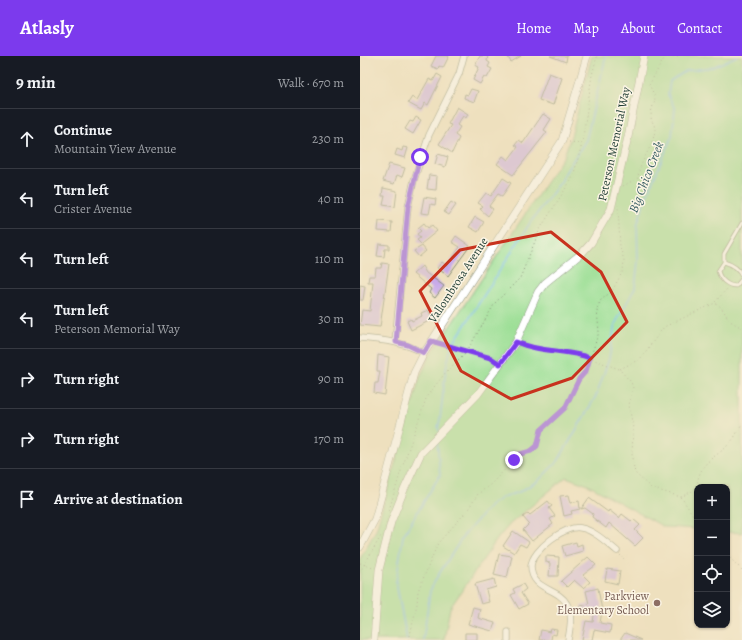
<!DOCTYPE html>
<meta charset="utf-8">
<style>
:root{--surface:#171b24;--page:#242831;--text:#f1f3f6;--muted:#9ea1a6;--line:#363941;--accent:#7c3aed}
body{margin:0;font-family:Alegreya,serif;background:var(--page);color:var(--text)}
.controls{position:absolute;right:12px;bottom:12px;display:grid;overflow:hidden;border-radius:8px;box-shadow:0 1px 3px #0004}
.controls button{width:36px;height:36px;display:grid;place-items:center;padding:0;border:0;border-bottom:1px solid var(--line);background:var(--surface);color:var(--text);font:20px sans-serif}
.stop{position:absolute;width:12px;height:12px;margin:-9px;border:3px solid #7c3aed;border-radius:50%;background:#fff}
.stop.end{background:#7c3aed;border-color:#fff;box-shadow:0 1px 4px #0008}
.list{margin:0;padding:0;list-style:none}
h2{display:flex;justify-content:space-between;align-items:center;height:52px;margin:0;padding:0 16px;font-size:17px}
h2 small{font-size:13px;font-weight:400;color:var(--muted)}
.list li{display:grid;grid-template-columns:26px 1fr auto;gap:12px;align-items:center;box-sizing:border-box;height:60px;padding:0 16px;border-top:1px solid var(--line)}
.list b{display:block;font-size:15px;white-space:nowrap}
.list p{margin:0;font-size:13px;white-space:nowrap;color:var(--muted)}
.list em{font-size:13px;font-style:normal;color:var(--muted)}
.icon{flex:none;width:22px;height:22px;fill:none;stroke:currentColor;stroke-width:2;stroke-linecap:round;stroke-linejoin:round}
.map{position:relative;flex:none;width:382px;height:584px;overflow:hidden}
header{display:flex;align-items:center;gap:24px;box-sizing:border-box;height:56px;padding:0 20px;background:var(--accent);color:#fff}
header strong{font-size:19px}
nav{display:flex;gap:22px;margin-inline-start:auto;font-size:14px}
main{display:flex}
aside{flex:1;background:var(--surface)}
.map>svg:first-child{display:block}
.green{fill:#9cdf96;stroke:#5e8e65}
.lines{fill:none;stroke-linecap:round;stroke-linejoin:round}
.stream{stroke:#79bcef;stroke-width:1.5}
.building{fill:#c8abe9}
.service-casing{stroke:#868e79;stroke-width:4.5}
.minor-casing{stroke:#868e79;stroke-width:7}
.tertiary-casing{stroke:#868e79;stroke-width:8}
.path{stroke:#868e79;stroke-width:1;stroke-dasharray:1 3;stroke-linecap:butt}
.service{stroke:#fff;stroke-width:3}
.minor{stroke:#fff;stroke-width:5.5}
.tertiary{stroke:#fff;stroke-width:7}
.route{stroke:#7c3aed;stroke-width:5}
.marked{fill:none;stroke:#c8321e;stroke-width:3;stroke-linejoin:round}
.education-dot{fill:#8d6e63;stroke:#fcf5e5;stroke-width:1.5}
.labels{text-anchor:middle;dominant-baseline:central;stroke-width:3;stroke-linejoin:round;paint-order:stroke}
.street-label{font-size:12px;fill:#1f3d34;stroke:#fcf5e5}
.education-label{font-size:12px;fill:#785e54;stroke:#fcf5e5;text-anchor:end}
.water-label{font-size:13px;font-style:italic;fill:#365d63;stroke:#fcf5e5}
</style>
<header>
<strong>Atlasly</strong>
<nav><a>Home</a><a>Map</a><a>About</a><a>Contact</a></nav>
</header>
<main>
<aside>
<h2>9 min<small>Walk · 670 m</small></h2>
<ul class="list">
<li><svg class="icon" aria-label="ahead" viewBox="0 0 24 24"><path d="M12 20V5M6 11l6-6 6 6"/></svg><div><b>Continue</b><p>Mountain View Avenue</p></div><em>230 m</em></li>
<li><svg class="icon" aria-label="left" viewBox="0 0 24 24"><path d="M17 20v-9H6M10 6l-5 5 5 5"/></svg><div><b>Turn left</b><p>Crister Avenue</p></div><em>40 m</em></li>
<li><svg class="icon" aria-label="left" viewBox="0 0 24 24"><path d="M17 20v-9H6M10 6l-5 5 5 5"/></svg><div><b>Turn left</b></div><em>110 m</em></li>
<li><svg class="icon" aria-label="left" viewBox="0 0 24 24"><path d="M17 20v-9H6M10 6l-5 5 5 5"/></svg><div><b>Turn left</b><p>Peterson Memorial Way</p></div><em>30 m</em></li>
<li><svg class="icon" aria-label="right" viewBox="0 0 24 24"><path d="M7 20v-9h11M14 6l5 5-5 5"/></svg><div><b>Turn right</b></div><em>90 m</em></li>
<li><svg class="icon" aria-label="right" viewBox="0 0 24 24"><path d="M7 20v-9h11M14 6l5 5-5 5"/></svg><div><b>Turn right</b></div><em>170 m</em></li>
<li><svg class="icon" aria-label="arrive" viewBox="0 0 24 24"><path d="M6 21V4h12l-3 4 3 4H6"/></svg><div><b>Arrive at destination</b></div></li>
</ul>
</aside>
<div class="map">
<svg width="382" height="584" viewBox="0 0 382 584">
<rect width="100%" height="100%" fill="#fcf5e5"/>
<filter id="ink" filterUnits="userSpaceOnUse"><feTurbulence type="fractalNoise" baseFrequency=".025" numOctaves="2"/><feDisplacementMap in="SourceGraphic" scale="8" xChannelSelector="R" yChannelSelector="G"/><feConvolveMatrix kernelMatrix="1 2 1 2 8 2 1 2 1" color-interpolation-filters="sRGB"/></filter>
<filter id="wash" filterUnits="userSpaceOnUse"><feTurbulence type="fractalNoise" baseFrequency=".012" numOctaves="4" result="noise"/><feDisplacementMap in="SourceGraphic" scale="16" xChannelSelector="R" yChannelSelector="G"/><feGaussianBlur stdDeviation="0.9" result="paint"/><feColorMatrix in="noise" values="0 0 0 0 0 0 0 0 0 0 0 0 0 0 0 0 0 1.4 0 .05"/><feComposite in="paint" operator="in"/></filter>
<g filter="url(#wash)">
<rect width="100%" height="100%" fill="#eee0be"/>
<path class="green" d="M232 0H382V477L367 476V431H337V473L304 471 228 429 206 421 150 468 138 482 90 552 84 584H0V503L16 474 60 321 70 300 204 100 212 77Z"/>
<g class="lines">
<path class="stream" d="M79 375 78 372 80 363 86 312 91 291 170 167 202 124 203 120 226 84 246 0
M47 584 36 526 43 480 80 419 77 384
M63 584 70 535 77 521 104 479 131 449 143 441 159 436 178 425 198 405 236 340 249 303 255 268 275 232 278 205 277 170 284 146 312 80 315 53 308 39 310 25 326 15 353 11 377 0"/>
</g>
<g id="blocks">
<path class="building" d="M76 0H89L83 12 79 10 78 13 71 10Z
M120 0H128L127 5 130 7 128 11 132 13 127 22 124 21 120 28 113 24 119 11 115 9Z
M147 0H161L151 6Z
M190 0H207L206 6Z
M189 17 202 22 193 49 179 44Z
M77 18 82 21 68 49 65 47 61 54 48 47 52 41 57 44 69 23 73 25Z
M111 33 118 35 114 46 104 42 105 38 108 39Z
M97 51 108 58 106 62 103 60 97 69 100 71 95 79 99 82 92 97 79 88 91 69 88 68Z
M183 58 191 63 184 74 187 76 153 119 137 108 143 100 148 104 158 91 155 89 159 84 163 87Z
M56 61 61 64 53 78 45 73 50 65 53 66Z
M43 91 48 92 45 102 35 99 37 93 42 95Z
M78 98 88 101 85 111 75 108Z
M29 108 45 112 42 121 37 119 34 128 23 125Z
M69 119 77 120 76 134 67 133Z
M143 122 151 127 142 140 138 138 129 150 133 153 128 160 120 153 123 150 118 147 126 137 131 140Z
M23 132 37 135 35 151 23 149 25 140H22Z
M64 141 76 143 75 149 71 148 69 158 61 157Z
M91 146 96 149 89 159 84 156Z
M115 161 124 166 118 176 109 171Z
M19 165 32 166 31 176 18 175Z
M64 167 68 172 72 169 77 175 61 188 57 184 60 182 57 178 61 175 58 172Z
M96 180 110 190 88 220 77 212 82 206 87 210 100 191 92 186Z
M19 188 29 189V193H25L24 201 17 200Z
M62 190 66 195 59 201 54 195Z
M22 207 29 208 20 271 0 269 2 254 10 255 13 226H8L9 220H15L16 212H21Z
M62 210 66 217 84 230 75 242 69 237 71 233 53 218Z
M0 229 5 230 3 244H0Z
M68 254 73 263 51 274 47 265 51 263 52 265 62 260 61 257Z
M18 299 29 301 25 339 14 337 15 327H18L20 315H17Z
M209 439 211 447 219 445 220 453 211 455 212 458 204 460 200 440Z
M229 442 248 456 249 454 259 462 262 458 271 465 273 463 280 469 275 474 283 482 275 490 249 467 246 472 232 461 233 458 225 452 221 453Z
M188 445 192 450 189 452 195 460 190 463 193 468 172 485 163 474 169 468 163 461 168 457 170 459Z
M153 475 169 486 166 491 160 488 154 497 143 490Z
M216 486 217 490 222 488 223 495 205 500 202 490Z
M139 498 152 500 147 522 134 519Z
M186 500 199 501 198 520H189L190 507 186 506Z
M228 501 236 509 223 519 230 526 223 532 214 524 207 531 201 525Z
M247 513 260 515 258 528 245 525Z
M134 523 136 531 126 534 129 546 121 548 115 528Z
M163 528 166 533 161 537 168 548 159 553 151 539 155 537 153 533Z
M238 532 242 555 240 567 251 569 250 577 234 574 232 584H222L226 565 233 566 235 553 222 557 221 550 229 548 226 535Z
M113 551 120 553 118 562 135 567 132 575 108 568Z
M191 573 197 574 196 579 192 578 191 584H179L181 574 190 576Z
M105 577H117V584H105Z
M265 577 281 584H260Z"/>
</g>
</g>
<g filter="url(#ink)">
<use href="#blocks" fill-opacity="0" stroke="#868e79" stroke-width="1"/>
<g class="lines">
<defs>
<path id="service" d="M364 206V198L382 167
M382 220C379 212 371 208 364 206L358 215C360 223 367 230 376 230L382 223"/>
<path id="minor" d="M0 282C23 284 43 286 64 297
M35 286 48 151 54 124 69 79 99 18 104 0
M148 576V584
M208 584C210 573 213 558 207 548 198 531 171 535 171 510 172 494 206 468 221 472 234 474 247 487 257 495"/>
<path id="tertiary" d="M0 491 15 463 54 317 64 297 202 85 227 0
M14 584 19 514 31 466 44 434 61 397 118 338 156 286 178 236 185 227 222 197 231 187 251 153 268 81 284 0"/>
</defs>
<use href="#service" class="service-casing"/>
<use href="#minor" class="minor-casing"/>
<use href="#tertiary" class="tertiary-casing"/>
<path class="path" d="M209 86 222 87
M263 130 278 122C279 105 294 91 295 73 295 69 291 65 291 61 291 44 301 49 289 29L305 1 318 0
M355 246 368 232
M78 287 136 305
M162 288 171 292 218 298 259 313 271 326 273 332 269 349 273 372 272 402 275 417 291 432 321 441 336 433C341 399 357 405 374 382 377 377 379 372 382 368
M260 313 280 303 304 271 355 247 361 251 370 265 382 272
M321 441 337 465
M29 454 40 418 67 340 86 316 107 295 135 247 160 222 180 173 213 121 222 88 232 19 237 0
M260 499 265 504
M367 499 382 514
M0 507 13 512
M0 516 21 480
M49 584 57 548 58 535 78 487 107 455 118 438 131 428 160 398 171 395 177 390 181 374 205 352 219 323 226 315 239 276 237 254 240 245 252 235 263 215 264 204 260 191 258 149"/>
<use href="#service" class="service"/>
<use href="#minor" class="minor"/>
<use href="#tertiary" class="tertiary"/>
</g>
</g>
<g class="lines" filter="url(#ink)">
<path class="route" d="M60 101 48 151 36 286 48 289 64 297 71 285 131 302 140 308 156 286C181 297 205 293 230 302L226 315 219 323 205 352 181 374 177 390 171 395 160 398 154 404"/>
</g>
<path d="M0 0H382V584H0ZM191 176 241 216 267 266 212 322 151 343 101 315 60 235 100 194Z" fill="#eee0be" fill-opacity=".55" fill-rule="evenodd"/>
<path class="marked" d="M191 176 241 216 267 266 212 322 151 343 101 315 60 235 100 194Z"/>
<circle class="education-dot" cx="297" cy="547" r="4"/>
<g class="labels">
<g class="street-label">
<text transform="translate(254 88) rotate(-78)">Peterson Memorial Way</text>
<text transform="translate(98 224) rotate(-57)">Vallombrosa Avenue</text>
</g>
<g class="education-label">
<text x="289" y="540">Parkview<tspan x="289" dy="14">Elementary School</tspan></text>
</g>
<g class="water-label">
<text transform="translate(286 121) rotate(-69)">Big Chico Creek</text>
</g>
</g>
</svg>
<div class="controls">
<button>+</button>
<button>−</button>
<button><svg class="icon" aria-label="locate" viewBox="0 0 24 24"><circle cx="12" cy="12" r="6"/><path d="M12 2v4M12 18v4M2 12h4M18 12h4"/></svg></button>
<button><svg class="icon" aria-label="layers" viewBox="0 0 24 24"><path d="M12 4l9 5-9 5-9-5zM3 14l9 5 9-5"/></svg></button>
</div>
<div class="stop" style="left:60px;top:101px"></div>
<div class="stop end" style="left:154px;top:404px"></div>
</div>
</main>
